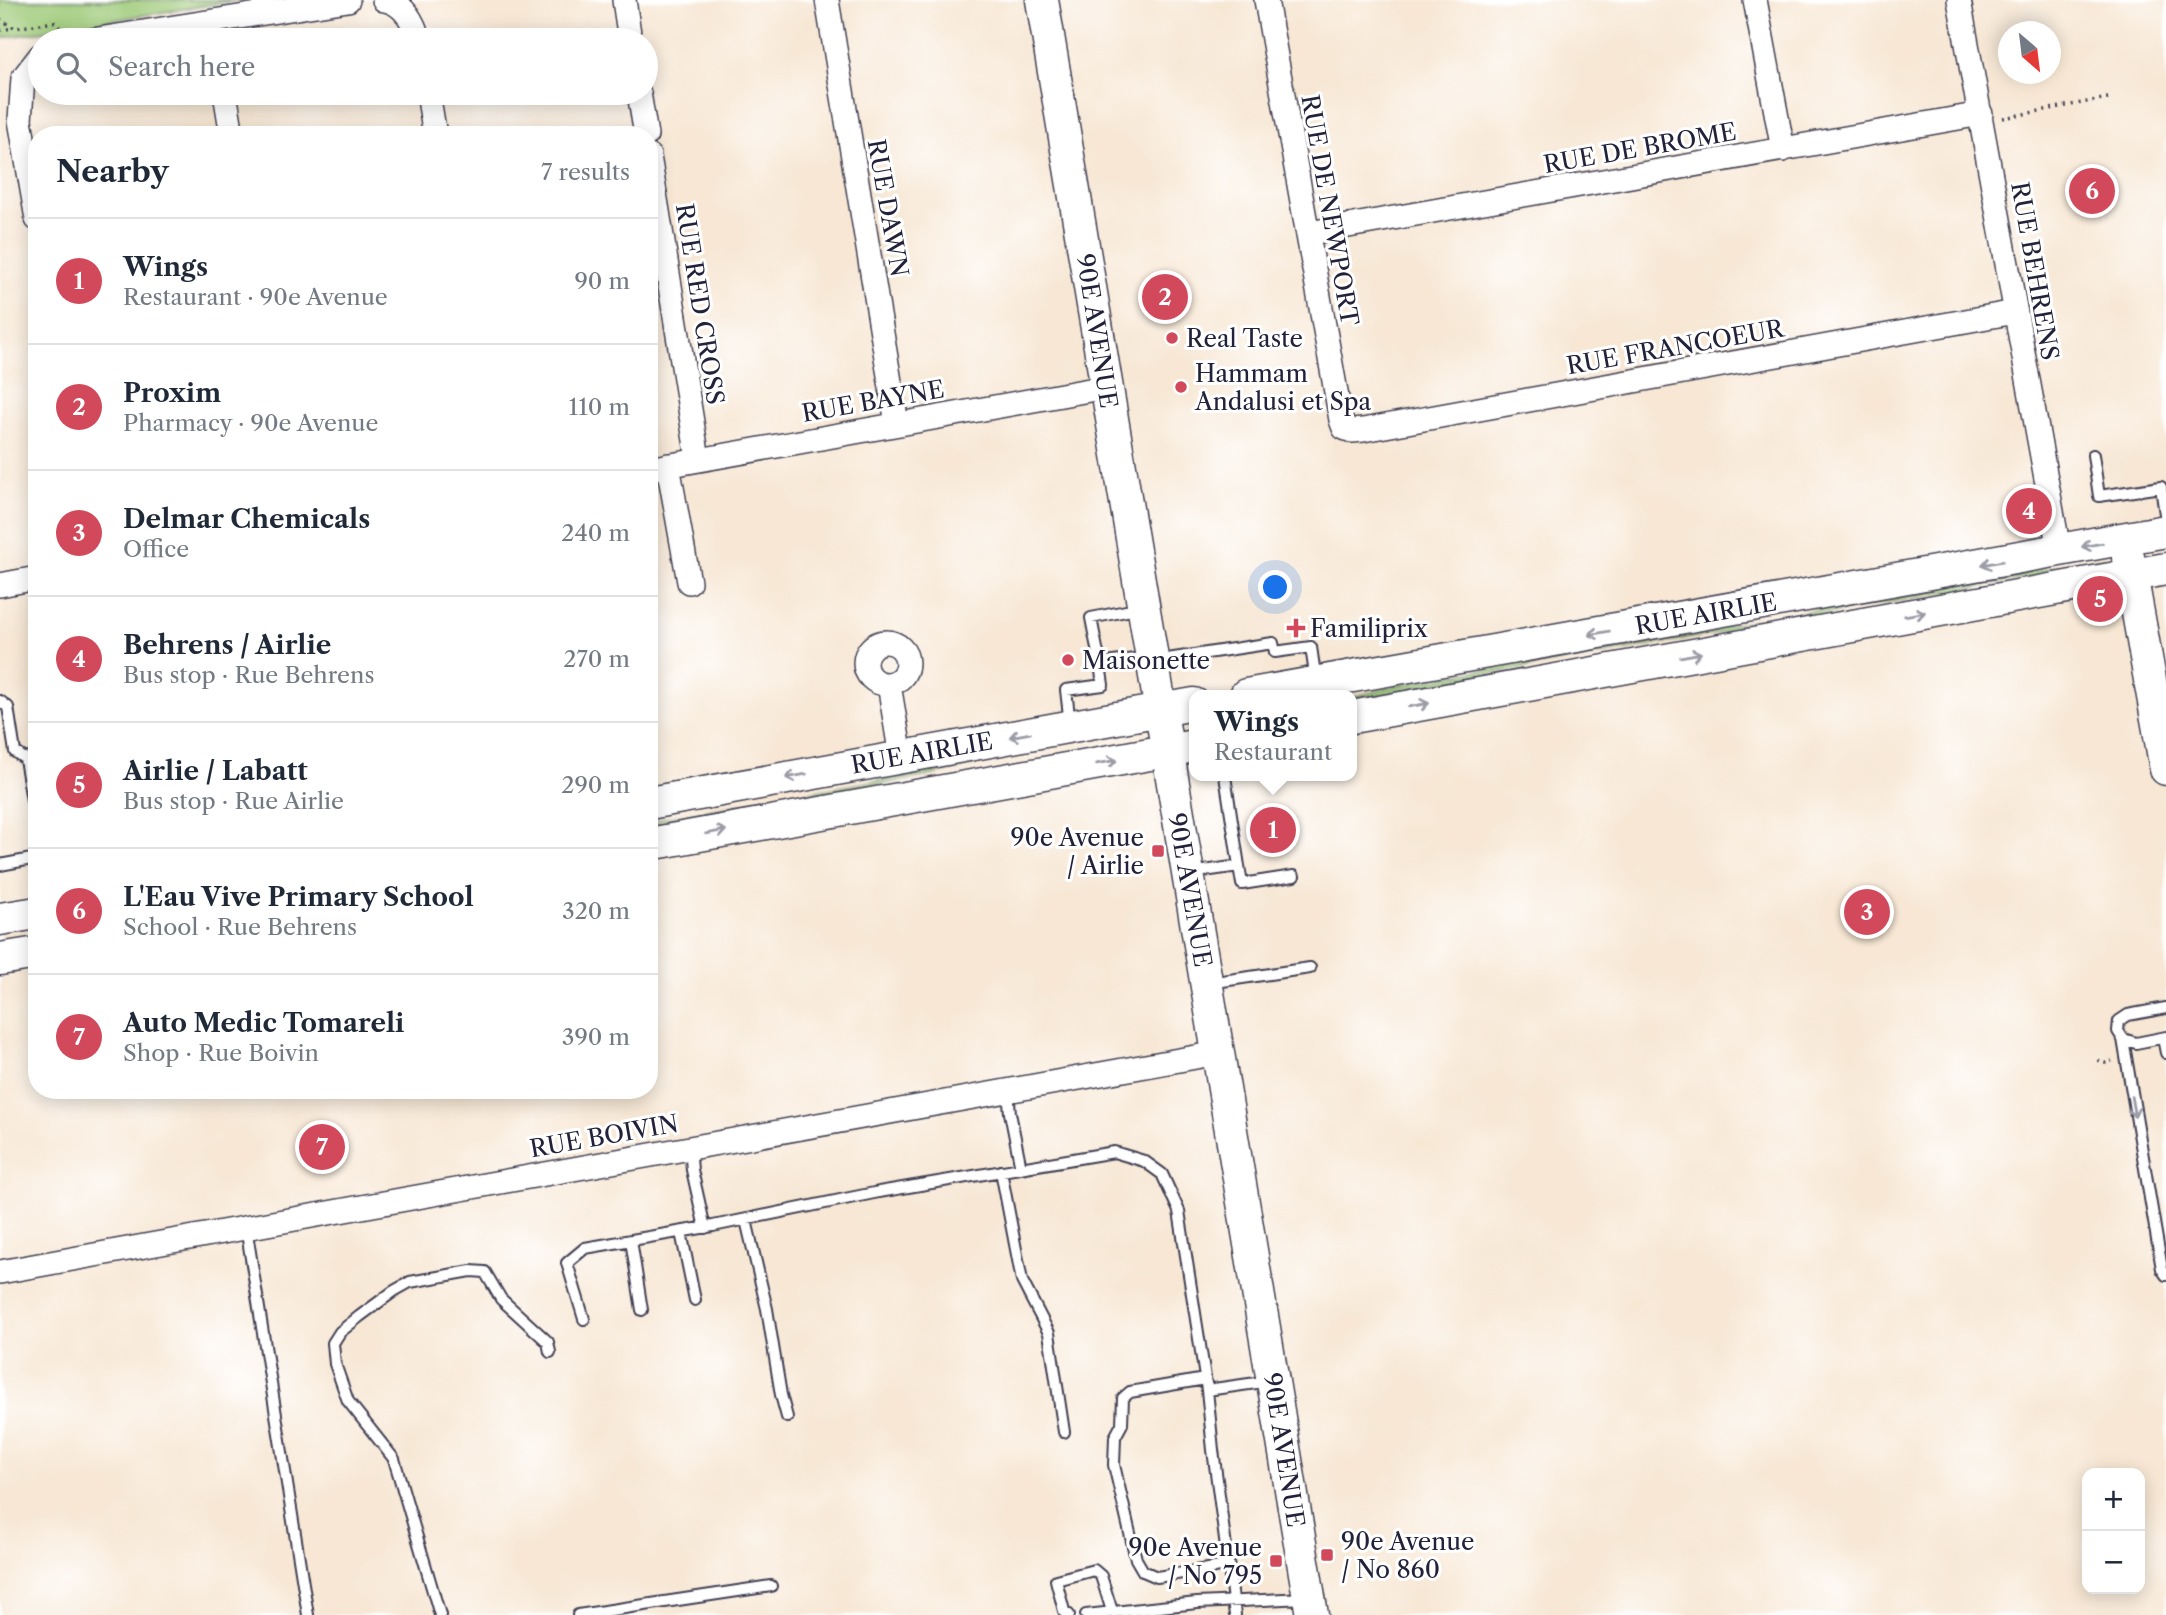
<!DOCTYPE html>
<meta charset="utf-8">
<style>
:root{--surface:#fff;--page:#f6f6f7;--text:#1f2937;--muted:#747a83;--line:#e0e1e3;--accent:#d1495b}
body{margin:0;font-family:"Libre Caslon Text",serif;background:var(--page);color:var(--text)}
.controls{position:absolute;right:21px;bottom:21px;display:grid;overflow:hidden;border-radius:14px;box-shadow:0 4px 18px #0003}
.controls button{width:63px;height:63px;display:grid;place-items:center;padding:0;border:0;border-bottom:2px solid var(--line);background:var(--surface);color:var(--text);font:35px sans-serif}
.compass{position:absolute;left:1998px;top:21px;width:63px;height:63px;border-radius:50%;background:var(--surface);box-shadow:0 4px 18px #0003;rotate:152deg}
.you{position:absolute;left:1276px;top:588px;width:24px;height:24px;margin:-18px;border:5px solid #fff;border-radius:50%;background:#1a73e8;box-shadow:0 0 0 10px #1a73e833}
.badge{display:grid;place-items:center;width:46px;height:46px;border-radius:50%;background:var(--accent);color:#fff;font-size:23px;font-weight:700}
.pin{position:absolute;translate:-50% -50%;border:4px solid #fff;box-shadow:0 2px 7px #0006}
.popup{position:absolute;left:1189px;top:690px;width:168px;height:91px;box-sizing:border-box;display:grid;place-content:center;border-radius:14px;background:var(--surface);filter:drop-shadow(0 2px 5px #0005);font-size:23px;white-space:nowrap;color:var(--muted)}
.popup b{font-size:26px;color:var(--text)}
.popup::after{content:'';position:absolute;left:50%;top:100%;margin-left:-14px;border:14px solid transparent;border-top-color:var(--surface)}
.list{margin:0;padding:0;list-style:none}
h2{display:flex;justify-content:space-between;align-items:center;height:91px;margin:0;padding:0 28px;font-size:30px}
h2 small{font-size:23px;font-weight:400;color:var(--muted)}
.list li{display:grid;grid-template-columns:46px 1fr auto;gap:21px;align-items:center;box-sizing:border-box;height:126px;padding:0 28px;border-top:2px solid var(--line)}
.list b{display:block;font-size:26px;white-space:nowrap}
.list p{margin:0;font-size:23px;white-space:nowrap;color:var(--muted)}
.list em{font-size:23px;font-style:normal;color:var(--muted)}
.icon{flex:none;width:38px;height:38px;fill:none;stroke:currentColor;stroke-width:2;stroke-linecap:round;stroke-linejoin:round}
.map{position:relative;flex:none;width:2166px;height:1615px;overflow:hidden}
.search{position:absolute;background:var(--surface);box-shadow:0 4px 18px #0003;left:28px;top:28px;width:630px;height:77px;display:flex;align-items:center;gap:18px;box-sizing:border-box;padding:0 24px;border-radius:38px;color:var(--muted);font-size:26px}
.panel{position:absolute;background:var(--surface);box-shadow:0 4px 18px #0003;left:28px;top:126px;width:630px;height:973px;border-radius:28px}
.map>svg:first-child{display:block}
.green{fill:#9cc976;stroke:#5f7658;stroke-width:2}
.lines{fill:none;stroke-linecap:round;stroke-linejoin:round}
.lane-casing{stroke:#424052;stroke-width:14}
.street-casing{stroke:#424052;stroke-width:26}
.secondary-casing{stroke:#424052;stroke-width:35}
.path{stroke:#424052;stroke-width:3.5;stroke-dasharray:2 5;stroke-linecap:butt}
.lane{stroke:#fff;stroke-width:10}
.street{stroke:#fff;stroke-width:23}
.secondary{stroke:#fff;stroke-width:32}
.oneway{stroke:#9c9ca7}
.poi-dot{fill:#d1495b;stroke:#fff;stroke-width:2.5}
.labels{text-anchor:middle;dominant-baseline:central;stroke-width:6;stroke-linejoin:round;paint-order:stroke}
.street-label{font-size:24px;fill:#22223b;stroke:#fff}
.poi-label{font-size:24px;fill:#22223b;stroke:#fff;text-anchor:start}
</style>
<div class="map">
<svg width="2166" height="1615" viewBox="0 0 2166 1615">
<rect width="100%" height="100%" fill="#fff"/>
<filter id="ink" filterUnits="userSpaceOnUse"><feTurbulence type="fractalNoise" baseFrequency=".0143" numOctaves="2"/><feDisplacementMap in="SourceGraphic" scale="14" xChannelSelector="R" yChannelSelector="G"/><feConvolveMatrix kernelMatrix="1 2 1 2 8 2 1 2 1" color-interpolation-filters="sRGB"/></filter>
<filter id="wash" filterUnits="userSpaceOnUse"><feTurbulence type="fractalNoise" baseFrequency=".00686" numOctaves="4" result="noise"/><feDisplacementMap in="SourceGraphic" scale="28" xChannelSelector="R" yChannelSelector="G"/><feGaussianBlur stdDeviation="1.57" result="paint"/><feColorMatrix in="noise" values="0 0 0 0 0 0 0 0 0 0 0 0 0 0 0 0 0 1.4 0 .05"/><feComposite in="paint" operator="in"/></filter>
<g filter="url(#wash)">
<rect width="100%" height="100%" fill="#f7e7d4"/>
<path class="green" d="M0 0H240L0 38Z
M2104 558 2105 564 1400 690 1352 701V697L1399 685Z
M1012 752V755L928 776 649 825V821L926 772Z"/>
</g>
<g filter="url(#ink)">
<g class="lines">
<defs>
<path id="lane" d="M2093 455 2099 496 2161 487 2166 521
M1154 661 1273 643 1275 652 1311 647 1316 681
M1100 664 1091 618 1141 608
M0 701 8 707 15 752 25 759
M1070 724 1066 690 1103 685 1100 664 1148 657
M37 757 25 759 37 830
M1225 776 1239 866
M0 865 37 858
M1190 873 1239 866 1242 884 1294 876
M1209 983 1310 968
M2166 1008 2128 1015 2119 1021 2118 1031 2123 1039 2136 1043 2166 1037
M2163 1038 2166 1053
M2123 1039 2162 1269 2166 1275
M1008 1091 1010 1113 1021 1168
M690 1148 692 1170 705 1228
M1001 1171 1022 1281 1049 1333 1064 1432
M746 1220 767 1309 781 1395 787 1417
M246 1227 308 1615
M681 1232 695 1300
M631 1240 642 1310
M584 1319 567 1263 585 1248 713 1226 879 1192 1114 1152 1144 1161 1162 1174 1179 1211 1207 1390
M1205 1379 1130 1392 1123 1398 1122 1424 1115 1437 1114 1465 1136 1559 1143 1571 1157 1577 1227 1566
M440 1615 394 1459 348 1401 335 1364 333 1343 340 1332 360 1316 394 1291 410 1282 471 1271 485 1272 501 1299 548 1342 550 1352
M578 1615 771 1586
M1069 1615 1064 1611 1056 1580 1094 1570 1101 1576 1112 1611
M1086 1615 1197 1603 1306 1598
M1235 1615 1213 1450 1207 1390 1270 1381"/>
<path id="street" d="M384 0C404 3 414 23 419 40
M624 0 630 40
M827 0 897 424
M1266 0 1341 420 1344 428 1352 431 1363 430 2015 312
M1755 0 1783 150
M1959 0 2059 550
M92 40 348 0
M225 93 232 135
M428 93 435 135
M639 93 646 135
M649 156 698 459
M37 219 20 120 23 78 40 56
M1309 233 1981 114
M668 465 689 582
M649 469 1106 387
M0 585 37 578
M865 663a21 21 0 1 1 42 0a21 21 0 1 1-42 0Z
M889 684 901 757
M0 1272 1218 1053"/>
<path id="secondary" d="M1042 0 1312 1615
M2128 557 2166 769
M1246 695 2166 531
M1352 717 2166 569
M649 803 1194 704
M649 844 1194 746
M0 919 37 913
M0 959 37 953"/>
</defs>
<use href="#lane" class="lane-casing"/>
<use href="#street" class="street-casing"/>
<use href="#secondary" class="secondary-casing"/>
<path class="path" d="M0 19 15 28 54 22 72 39
M0 30 13 28
M2003 118 2113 97
M2098 1060 2105 1063 2112 1061"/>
<use href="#lane" class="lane"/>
<use href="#street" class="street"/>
<use href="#secondary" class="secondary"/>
</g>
<defs><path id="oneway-shaft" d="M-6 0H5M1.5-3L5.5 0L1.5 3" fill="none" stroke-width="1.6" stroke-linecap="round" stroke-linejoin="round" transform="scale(1.75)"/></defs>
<g class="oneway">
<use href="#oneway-shaft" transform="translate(2092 545) rotate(170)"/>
<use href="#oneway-shaft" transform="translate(1992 563) rotate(170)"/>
<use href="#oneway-shaft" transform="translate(1915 614) rotate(-10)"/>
<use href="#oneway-shaft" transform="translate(1599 633) rotate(170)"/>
<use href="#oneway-shaft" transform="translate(1691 655) rotate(-10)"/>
<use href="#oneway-shaft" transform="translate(1419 705) rotate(-10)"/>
<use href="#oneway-shaft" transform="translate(1020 735) rotate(170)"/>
<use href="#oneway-shaft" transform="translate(1107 762) rotate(-10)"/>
<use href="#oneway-shaft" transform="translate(796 776) rotate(170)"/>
<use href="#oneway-shaft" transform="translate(716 832) rotate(-10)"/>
<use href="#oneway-shaft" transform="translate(2133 1107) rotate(80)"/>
</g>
</g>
<g class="poi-dot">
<circle cx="1172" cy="338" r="7"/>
<circle cx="1181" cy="387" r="7"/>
<path d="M1292.5 617.5h7v7h7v7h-7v7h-7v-7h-7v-7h7z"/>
<circle cx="1068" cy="660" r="7"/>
<rect x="1151" y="844" width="14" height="14" rx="3.5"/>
<rect x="1320" y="1548" width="14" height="14" rx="3.5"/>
<rect x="1269" y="1554" width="14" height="14" rx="3.5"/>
</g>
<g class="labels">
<g class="street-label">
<text transform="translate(1640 148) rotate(-10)">RUE DE BROME</text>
<text transform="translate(888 208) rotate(80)">RUE DAWN</text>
<text transform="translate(1330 210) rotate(80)">RUE DE NEWPORT</text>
<text transform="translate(2035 271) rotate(80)">RUE BEHRENS</text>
<text transform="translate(700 304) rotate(81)">RUE RED CROSS</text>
<text transform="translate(1097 331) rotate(81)">90E AVENUE</text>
<text transform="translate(1675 347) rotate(-10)">RUE FRANCOEUR</text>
<text transform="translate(873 401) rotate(-10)">RUE BAYNE</text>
<text transform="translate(1706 614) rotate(-10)">RUE AIRLIE</text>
<text transform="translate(922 753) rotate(-10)">RUE AIRLIE</text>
<text transform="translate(1190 890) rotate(80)">90E AVENUE</text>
<text transform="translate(604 1136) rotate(-10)">RUE BOIVIN</text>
<text transform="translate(1284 1450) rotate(81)">90E AVENUE</text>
</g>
<g class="poi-label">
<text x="1186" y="338">Real Taste</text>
<text x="1195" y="373">Hammam<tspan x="1195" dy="28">Andalusi et Spa</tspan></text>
<text x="1310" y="628">Familiprix</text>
<text x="1082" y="660">Maisonette</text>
<text x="1144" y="837" text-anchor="end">90e Avenue<tspan x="1144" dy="28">/ Airlie</tspan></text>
<text x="1341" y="1541">90e Avenue<tspan x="1341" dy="28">/ No 860</tspan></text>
<text x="1262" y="1547" text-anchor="end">90e Avenue<tspan x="1262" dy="28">/ No 795</tspan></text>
</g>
</g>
</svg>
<div class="controls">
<button>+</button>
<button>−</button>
</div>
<svg class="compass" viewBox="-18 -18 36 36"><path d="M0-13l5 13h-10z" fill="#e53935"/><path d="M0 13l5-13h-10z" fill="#747a83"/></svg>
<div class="you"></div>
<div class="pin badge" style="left:1273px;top:830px">1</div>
<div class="popup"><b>Wings</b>Restaurant</div>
<div class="pin badge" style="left:1165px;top:297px">2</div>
<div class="pin badge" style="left:1867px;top:912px">3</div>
<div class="pin badge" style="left:2029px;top:511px">4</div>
<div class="pin badge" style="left:2100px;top:599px">5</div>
<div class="pin badge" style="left:2092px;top:191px">6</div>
<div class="pin badge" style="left:322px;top:1147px">7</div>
<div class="search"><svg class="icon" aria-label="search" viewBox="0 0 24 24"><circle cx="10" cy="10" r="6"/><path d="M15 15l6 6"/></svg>Search here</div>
<section class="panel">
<h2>Nearby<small>7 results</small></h2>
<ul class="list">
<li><span class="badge">1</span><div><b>Wings</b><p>Restaurant · 90e Avenue</p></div><em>90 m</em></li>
<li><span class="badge">2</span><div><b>Proxim</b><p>Pharmacy · 90e Avenue</p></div><em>110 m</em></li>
<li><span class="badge">3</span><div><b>Delmar Chemicals</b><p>Office</p></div><em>240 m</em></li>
<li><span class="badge">4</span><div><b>Behrens / Airlie</b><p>Bus stop · Rue Behrens</p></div><em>270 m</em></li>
<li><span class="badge">5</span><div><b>Airlie / Labatt</b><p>Bus stop · Rue Airlie</p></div><em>290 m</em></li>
<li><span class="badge">6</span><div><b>L'Eau Vive Primary School</b><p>School · Rue Behrens</p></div><em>320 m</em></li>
<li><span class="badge">7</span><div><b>Auto Medic Tomareli</b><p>Shop · Rue Boivin</p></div><em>390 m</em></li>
</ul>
</section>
</div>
